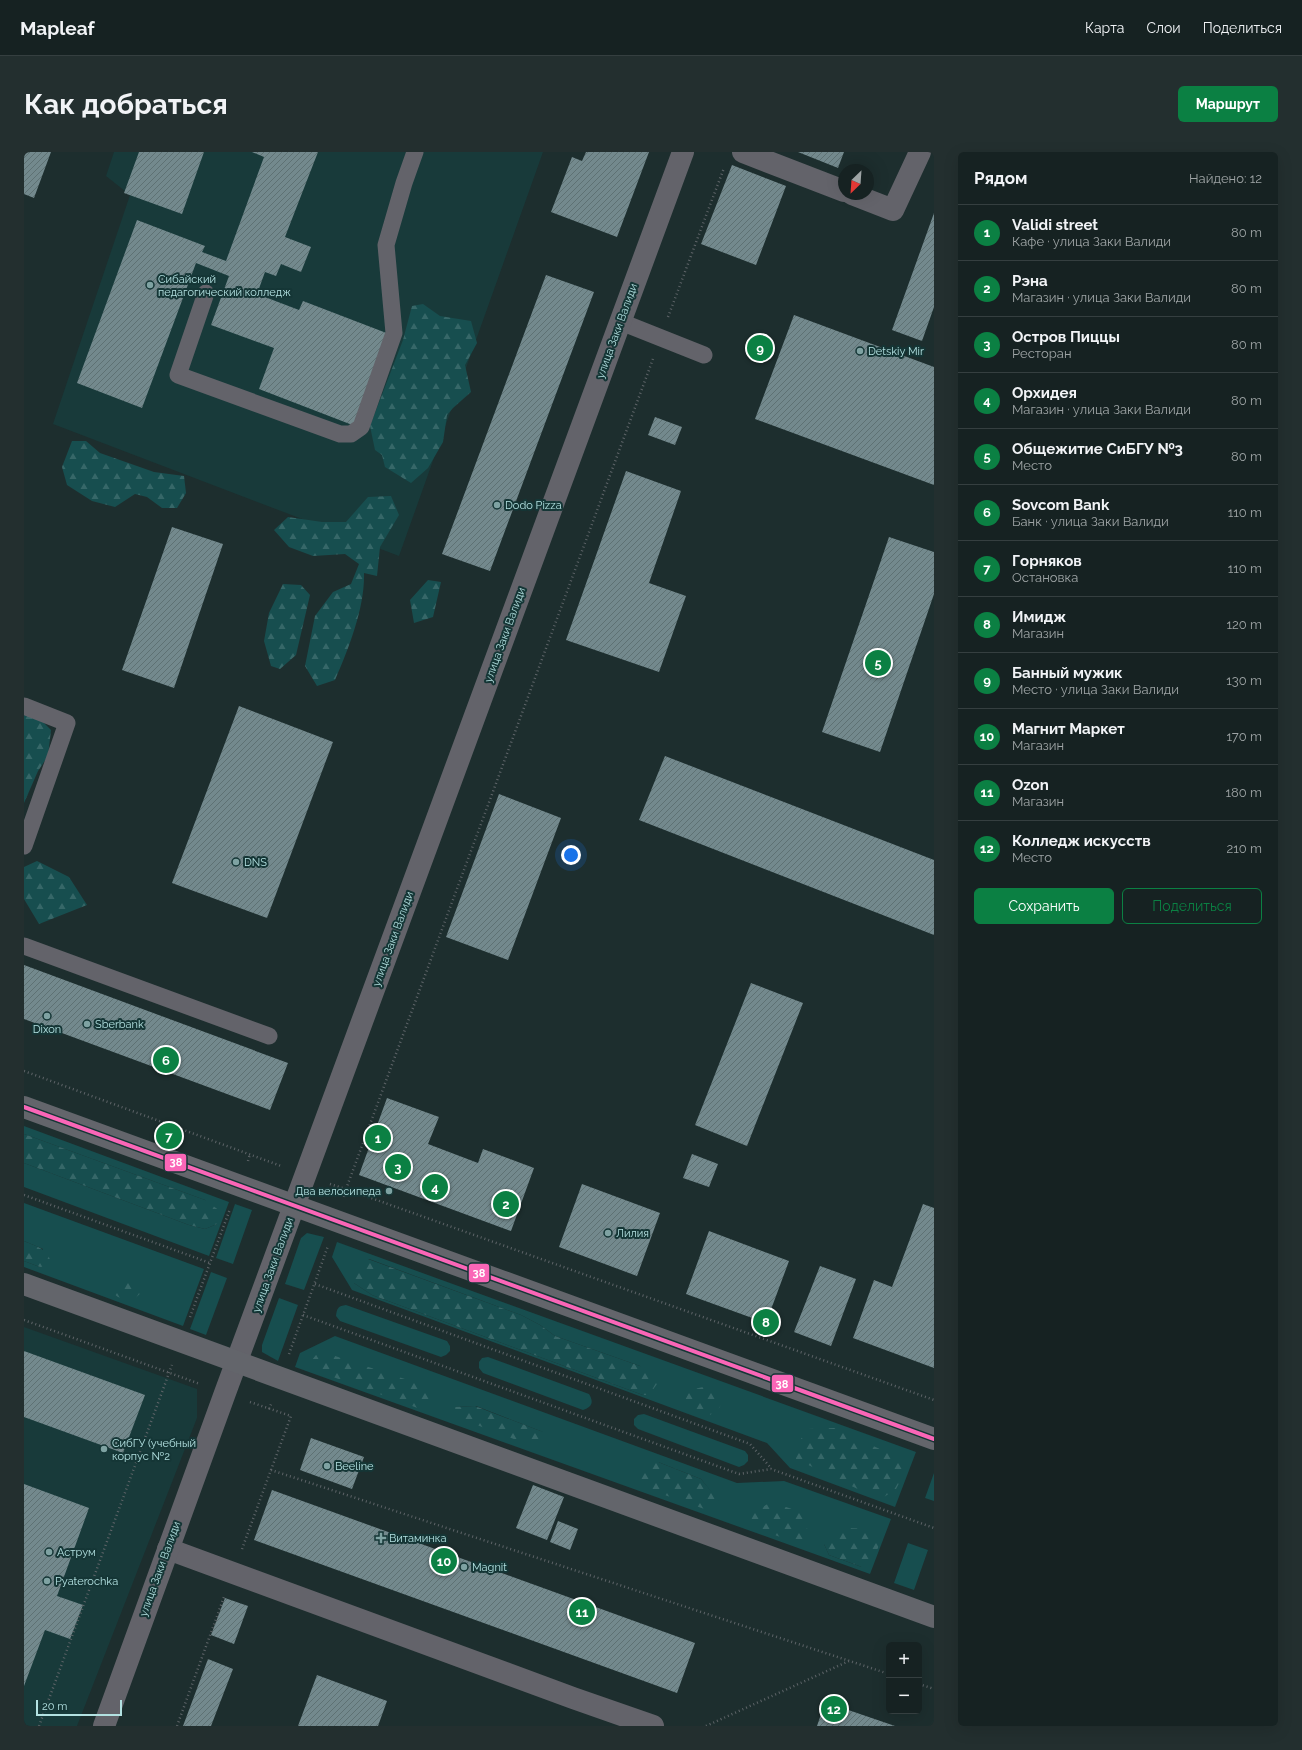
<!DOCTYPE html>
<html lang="ru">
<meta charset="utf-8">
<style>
:root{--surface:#162222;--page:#232f2f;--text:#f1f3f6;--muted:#9ea4a5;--line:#353f40;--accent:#0b8043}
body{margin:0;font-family:Raleway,sans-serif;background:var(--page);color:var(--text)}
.controls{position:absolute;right:12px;bottom:12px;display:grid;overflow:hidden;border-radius:6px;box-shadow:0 4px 16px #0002}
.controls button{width:36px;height:36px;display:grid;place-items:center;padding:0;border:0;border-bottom:1px solid var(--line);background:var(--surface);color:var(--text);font:20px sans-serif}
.compass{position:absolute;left:814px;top:12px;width:36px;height:36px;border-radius:50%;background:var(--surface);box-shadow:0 4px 16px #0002;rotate:205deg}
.scale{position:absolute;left:12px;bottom:10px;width:86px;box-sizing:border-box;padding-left:4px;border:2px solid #b3e1e1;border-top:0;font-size:11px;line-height:14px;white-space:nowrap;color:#b3e1e1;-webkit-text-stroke:3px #153636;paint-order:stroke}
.you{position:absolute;left:547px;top:703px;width:14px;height:14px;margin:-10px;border:3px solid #fff;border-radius:50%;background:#1a73e8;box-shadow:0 0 0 6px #1a73e833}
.badge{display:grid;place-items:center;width:26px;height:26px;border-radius:50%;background:var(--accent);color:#fff;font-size:13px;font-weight:700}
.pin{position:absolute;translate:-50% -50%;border:2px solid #fff;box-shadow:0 1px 4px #0006}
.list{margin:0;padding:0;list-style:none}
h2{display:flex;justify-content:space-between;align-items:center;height:52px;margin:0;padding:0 16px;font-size:17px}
h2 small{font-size:13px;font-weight:400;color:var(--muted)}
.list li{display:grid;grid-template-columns:26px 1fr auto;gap:12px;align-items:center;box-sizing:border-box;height:56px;padding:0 16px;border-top:1px solid var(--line)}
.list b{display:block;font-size:15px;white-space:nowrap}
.list p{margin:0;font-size:13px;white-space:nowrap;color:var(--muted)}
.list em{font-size:13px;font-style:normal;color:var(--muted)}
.actions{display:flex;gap:8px;padding:12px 16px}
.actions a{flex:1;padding:9px 0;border:1px solid var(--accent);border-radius:6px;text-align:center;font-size:14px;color:var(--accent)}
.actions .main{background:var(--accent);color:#fff}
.map{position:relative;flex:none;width:910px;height:1574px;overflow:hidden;border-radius:6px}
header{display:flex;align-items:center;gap:24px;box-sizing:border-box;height:56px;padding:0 20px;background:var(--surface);border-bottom:1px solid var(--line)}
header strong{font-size:19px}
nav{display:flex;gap:22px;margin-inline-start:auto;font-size:14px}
.intro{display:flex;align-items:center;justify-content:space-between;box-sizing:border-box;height:96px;padding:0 24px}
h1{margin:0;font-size:28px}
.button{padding:10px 18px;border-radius:6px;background:var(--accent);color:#fff;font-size:14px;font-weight:700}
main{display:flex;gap:24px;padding:0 24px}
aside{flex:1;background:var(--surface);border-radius:6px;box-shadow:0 4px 16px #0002}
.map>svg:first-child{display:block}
.built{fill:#183a3a}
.grass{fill:#174e4f;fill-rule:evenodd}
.forest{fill:url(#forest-firs)}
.building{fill:url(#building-hatch)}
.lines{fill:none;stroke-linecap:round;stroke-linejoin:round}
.path{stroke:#5e6468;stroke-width:2.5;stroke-dasharray:1 3;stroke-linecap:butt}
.service{stroke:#63636a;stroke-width:17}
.minor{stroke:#63636a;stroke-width:22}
.tertiary{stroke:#63636a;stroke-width:22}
.secondary{stroke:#63656b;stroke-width:22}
.bus-1-casing{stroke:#153636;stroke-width:7}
.bus-1{stroke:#fa66b7;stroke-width:4}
.poi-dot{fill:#7ea2a2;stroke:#153636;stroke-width:1.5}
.labels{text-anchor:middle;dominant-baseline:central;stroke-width:4;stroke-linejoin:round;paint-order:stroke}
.poi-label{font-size:11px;fill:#b3e1e1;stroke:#153636;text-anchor:start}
.street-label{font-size:11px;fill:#b3e1e1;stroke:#153636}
.line-badge{stroke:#153636;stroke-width:1.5}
.badge-label{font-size:11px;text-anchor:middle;font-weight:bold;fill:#fff}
</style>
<header>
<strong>Mapleaf</strong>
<nav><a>Карта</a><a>Слои</a><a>Поделиться</a></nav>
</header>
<div class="intro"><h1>Как добраться</h1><a class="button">Маршрут</a></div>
<main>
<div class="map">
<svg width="910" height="1574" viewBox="0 0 910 1574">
<defs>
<pattern id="forest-firs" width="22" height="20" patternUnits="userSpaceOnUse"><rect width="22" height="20" fill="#174e4f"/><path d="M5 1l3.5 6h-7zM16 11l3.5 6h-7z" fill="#366768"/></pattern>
<pattern id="building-hatch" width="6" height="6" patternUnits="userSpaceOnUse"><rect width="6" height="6" fill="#73898d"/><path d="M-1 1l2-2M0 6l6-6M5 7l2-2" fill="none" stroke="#5e7173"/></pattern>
</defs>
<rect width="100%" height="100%" fill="#1d2e2e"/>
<path class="built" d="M90 0H519L375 404 29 272 106 43 82 24Z
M0 1175 173 1237V1266L53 1574H0Z"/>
<path class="grass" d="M0 974 205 1050 185 1104 0 1035V1011L165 1073 181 1077 193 1072 181 1048 0 982Z
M0 1051 180 1117 159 1174 0 1115V1109L16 1115 19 1097 0 1089Z
M211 1052 228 1058 209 1112 192 1106Z
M283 1081 300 1085 280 1138 261 1132 277 1086Z
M313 1090 892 1300 871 1355 766 1316 743 1291 328 1138 308 1105ZM337 1107H345L497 1163 516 1173 531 1184 616 1214 625 1243H619L348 1143 330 1131Z
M187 1120 203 1126 182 1183 166 1177Z
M255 1146 274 1153 254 1209 238 1200V1193Z
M322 1153 423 1189 426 1194V1199L422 1203 417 1205 316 1169 312 1164C313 1156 314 1154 322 1153Z
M311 1184 713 1331 760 1329 867 1367 846 1422 271 1215 276 1201ZM452 1254 519 1280 431 1255ZM634 1310 677 1327 696 1351ZM800 1392 838 1415 805 1403Z
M464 1205 565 1242C570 1250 568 1255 559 1258L459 1221 455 1216V1210L458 1206Z
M620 1262 721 1299 724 1303V1309L720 1313 715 1315 614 1277 610 1273V1267L614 1263Z
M910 1321V1349L901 1346Z
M884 1391 904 1398 890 1438 870 1431Z"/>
<path class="forest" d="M399 152 416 164 447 169 453 191 441 213 447 240 429 256 423 263 419 290 404 316 387 331 361 315 358 303 351 298 346 274 379 188 388 154Z
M48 289H62L76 301 130 320 160 324 162 341 153 356H138L123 345 111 342 91 355 68 349 43 333 38 315Z
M367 344 375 363 356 395 353 424 340 421C341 455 325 496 311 528L293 534 281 514 291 464 309 440 327 432 335 412 321 402 289 404 265 395 250 378 264 365 298 370H322L344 345Z
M404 428 417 430 409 465 390 471 386 448Z
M259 432 277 433 286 443 272 503 256 517 247 514 240 489 245 461Z
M0 553 8 559 27 578 24 604 14 619 0 651Z
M13 709 45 725 63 753 15 772 0 747V715Z
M0 982 181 1048 196 1059 193 1072 181 1077 165 1073 0 1011Z
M0 1089C11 1094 23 1096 26 1108L23 1114 16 1115 0 1109Z
M336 1107H344L497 1163 516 1173 531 1184 616 1214 632 1225 633 1232 625 1243H619L348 1143 330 1131 328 1125 331 1111Z
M90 1127 110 1130 118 1140 108 1149 94 1145 86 1139Z
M305 1202 396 1232 406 1247 399 1258 301 1222 289 1215 288 1208 292 1203Z
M679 1235 697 1242 696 1255 686 1263 665 1256 660 1250 666 1238Z
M451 1254 519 1280 517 1293 511 1295 437 1267 432 1262 431 1255Z
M810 1276 882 1309V1318L872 1337 860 1345 846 1343 772 1307V1294L784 1277Z
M634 1310 677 1327 697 1351 689 1360 618 1335 610 1323 614 1317Z
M747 1350 780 1361 785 1386 775 1392 735 1377 727 1366 730 1360Z
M822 1376 848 1377 857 1387 850 1407 838 1415 805 1403 800 1392Z"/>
<path class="building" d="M0 0H27L10 46 0 42Z
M115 0H180L158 62 100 41Z
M228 0H294L261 85 287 95 277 120 257 112 252 124 241 120 233 142 275 158 279 149 365 182 331 274 235 237 250 196 187 173 205 124 172 111 118 256 53 231 113 68 181 94 178 100 202 109 240 5Z
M562 0H625L593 85 527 60 548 5 558 9Z
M774 0H820L814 16Z
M708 13 762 34 732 113 677 92Z
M910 61V155L898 189 868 178Z
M522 123 570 140 466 419 418 402Z
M770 163 910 215V333L731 267Z
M631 265 658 275 651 293 624 283Z
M602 319 657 339 625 431 662 444 635 520 542 488Z
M148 375 199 392 150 536 98 518Z
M865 385 910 400V442L856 600 798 580Z
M215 554 309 590 243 766 148 731Z
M641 604 910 708V783L615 668Z
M475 642 537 666 484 808 422 785Z
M0 813 264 911 246 958 0 867Z
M727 831 779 851 723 994 671 973Z
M363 946 415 965 404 992 454 1011 459 997 510 1016 487 1079 335 1023Z
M668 1002 694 1012 685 1035 659 1026Z
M558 1032 636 1061 613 1124 535 1095Z
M899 1052 910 1056V1216L829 1186 850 1128 868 1135Z
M685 1079 765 1109 742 1171 662 1142Z
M796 1114 832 1127 807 1194 770 1180Z
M0 1199 121 1243 99 1301 0 1265Z
M287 1286 340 1305 328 1337 276 1318Z
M0 1332 65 1356 33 1444 59 1453 46 1487 21 1478 0 1534Z
M509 1333 540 1345 523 1388 492 1376Z
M248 1338 671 1491 653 1541 230 1388Z
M534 1369 554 1377 546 1398 526 1390Z
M201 1446 224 1454 210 1492 187 1483Z
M184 1507 209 1517 187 1574H159Z
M293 1523 363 1549 354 1574H274Z
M801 1550 871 1574H793Z"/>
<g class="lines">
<path class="path" d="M644 165 700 16
M629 207 322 1037 910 1248
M0 919 257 1014
M224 1009 226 1002
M306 1032 322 1037 320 1045
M0 1043 186 1111
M291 1132 726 1292 747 1316
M279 1163 715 1322 747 1317 910 1376
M166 1165 206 1057
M0 1168 176 1232
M265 1202 304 1094
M226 1250 267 1264 247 1318
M245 1257 248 1250
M218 1397 247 1318 865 1522
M895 1532 910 1537
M15 1574 148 1213
M153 1574 200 1445
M682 1574 825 1509"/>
<path class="service" d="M182 141 154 223 316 282H327L337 275 370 181 362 93 380 31 391 0
M597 170 680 203
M0 554 43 571 0 694
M0 794 245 884"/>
<path class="minor" d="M719 0 820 39
M828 42 869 58 896 0
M144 1397 549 1546 629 1574"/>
<path class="tertiary" d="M80 1574 201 1241 659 0"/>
<path class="secondary" d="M0 955 910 1287
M0 1132 910 1465"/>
<defs>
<path id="bus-1" d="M0 955 910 1287"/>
</defs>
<use href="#bus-1" class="bus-1-casing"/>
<use href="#bus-1" class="bus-1"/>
</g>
<g class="poi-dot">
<circle cx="126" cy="133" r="4"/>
<circle cx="836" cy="199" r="4"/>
<circle cx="473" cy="353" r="4"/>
<circle cx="212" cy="710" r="4"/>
<circle cx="23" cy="864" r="4"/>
<circle cx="63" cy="872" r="4"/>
<circle cx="365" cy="1039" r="4"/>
<circle cx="584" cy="1081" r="4"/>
<circle cx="80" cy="1297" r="4"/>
<circle cx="303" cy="1314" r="4"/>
<path d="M355 1380h4v4h4v4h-4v4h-4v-4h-4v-4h4z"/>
<circle cx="25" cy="1400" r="4"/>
<circle cx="440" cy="1415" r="4"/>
<circle cx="23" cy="1429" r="4"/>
</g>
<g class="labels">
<g class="poi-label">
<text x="134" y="127">Сибайский<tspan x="134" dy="13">педагогический колледж</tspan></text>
<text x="844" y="199">Detskiy Mir</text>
<text x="481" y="353">Dodo Pizza</text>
<text x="220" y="710">DNS</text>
<text x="71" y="872">Sberbank</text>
<text x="23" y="877" text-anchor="middle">Dixon</text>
<text x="357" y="1039" text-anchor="end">Два велосипеда</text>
<text x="592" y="1081">Лилия</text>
<text x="88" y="1291">СибГУ (учебный<tspan x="88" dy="13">корпус №2</tspan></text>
<text x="311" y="1314">Beeline</text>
<text x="365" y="1386">Витаминка</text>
<text x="33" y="1400">Аструм</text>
<text x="448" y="1415">Magnit</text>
<text x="31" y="1429">Pyaterochka</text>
</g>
<g class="street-label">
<text transform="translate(593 179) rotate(-70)">улица Заки Валиди</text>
<text transform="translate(481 483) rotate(-70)">улица Заки Валиди</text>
<text transform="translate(369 787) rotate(-70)">улица Заки Валиди</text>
<text transform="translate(249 1113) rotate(-70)">улица Заки Валиди</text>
<text transform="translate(136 1417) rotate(-70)">улица Заки Валиди</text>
</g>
</g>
<g class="line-badge">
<rect x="140" y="1001" width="23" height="19" rx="4" fill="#fa66b7"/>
<rect x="444" y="1111" width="22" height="20" rx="4" fill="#fa66b7"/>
<rect x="747" y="1222" width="23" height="19" rx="4" fill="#fa66b7"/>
</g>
<g class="badge-label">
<text x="152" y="1014">38</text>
<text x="455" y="1125">38</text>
<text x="758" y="1236">38</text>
</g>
</svg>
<div class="controls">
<button>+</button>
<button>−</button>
</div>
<svg class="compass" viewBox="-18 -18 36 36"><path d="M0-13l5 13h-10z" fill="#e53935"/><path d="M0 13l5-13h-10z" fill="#9ea4a5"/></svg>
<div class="scale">20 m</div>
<div class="you"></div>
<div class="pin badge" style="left:354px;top:986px">1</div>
<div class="pin badge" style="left:482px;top:1052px">2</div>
<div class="pin badge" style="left:374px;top:1015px">3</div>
<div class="pin badge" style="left:411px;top:1035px">4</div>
<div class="pin badge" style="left:854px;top:511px">5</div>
<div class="pin badge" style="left:142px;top:908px">6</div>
<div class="pin badge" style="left:145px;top:984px">7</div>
<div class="pin badge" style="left:742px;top:1170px">8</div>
<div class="pin badge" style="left:736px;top:196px">9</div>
<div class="pin badge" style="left:420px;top:1409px">10</div>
<div class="pin badge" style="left:558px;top:1460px">11</div>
<div class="pin badge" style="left:810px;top:1557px">12</div>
</div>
<aside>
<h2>Рядом<small>Найдено: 12</small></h2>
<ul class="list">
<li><span class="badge">1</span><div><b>Validi street</b><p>Кафе · улица Заки Валиди</p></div><em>80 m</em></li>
<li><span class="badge">2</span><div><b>Рэна</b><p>Магазин · улица Заки Валиди</p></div><em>80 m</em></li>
<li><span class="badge">3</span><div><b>Остров Пиццы</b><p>Ресторан</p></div><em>80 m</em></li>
<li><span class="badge">4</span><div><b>Орхидея</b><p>Магазин · улица Заки Валиди</p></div><em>80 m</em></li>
<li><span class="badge">5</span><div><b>Общежитие СиБГУ №3</b><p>Место</p></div><em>80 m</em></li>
<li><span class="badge">6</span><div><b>Sovcom Bank</b><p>Банк · улица Заки Валиди</p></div><em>110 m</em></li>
<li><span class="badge">7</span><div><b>Горняков</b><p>Остановка</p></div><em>110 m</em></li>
<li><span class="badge">8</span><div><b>Имидж</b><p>Магазин</p></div><em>120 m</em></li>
<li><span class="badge">9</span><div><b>Банный мужик</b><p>Место · улица Заки Валиди</p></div><em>130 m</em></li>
<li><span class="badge">10</span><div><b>Магнит Маркет</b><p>Магазин</p></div><em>170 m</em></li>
<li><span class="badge">11</span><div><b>Ozon</b><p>Магазин</p></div><em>180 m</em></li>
<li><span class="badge">12</span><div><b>Колледж искусств</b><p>Место</p></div><em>210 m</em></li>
</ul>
<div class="actions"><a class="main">Сохранить</a><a>Поделиться</a></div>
</aside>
</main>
